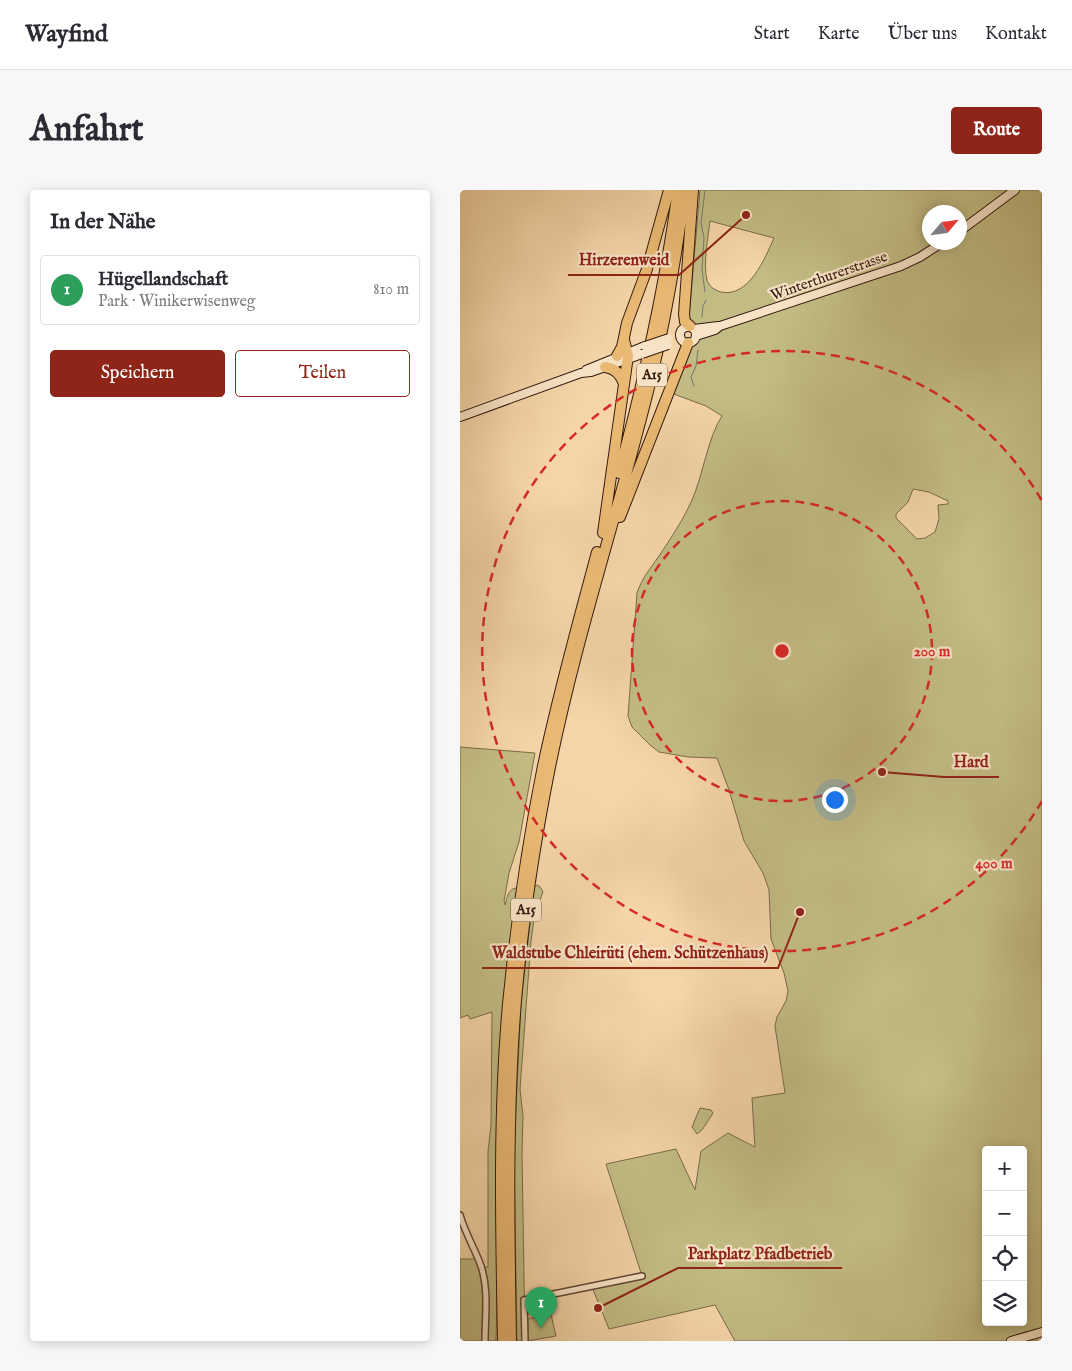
<!DOCTYPE html>
<html lang="de">
<meta charset="utf-8">
<style>
:root{--surface:#fff;--page:#f7f7f7;--text:#2b2b33;--muted:#7c7c81;--line:#e1e1e2;--accent:#8f2418}
body{margin:0;font-family:"IM FELL English",serif;background:var(--page);color:var(--text)}
.controls{position:absolute;right:15px;bottom:15px;display:grid;overflow:hidden;border-radius:5px;box-shadow:0 2px 12px #0003}
.controls button{width:45px;height:45px;display:grid;place-items:center;padding:0;border:0;border-bottom:1px solid var(--line);background:var(--surface);color:var(--text);font:25px sans-serif}
.compass{position:absolute;left:462px;top:15px;width:45px;height:45px;border-radius:50%;background:var(--surface);box-shadow:0 2px 12px #0003;rotate:62deg}
.you{position:absolute;left:374px;top:609px;width:18px;height:18px;margin:-12px;border:4px solid #fff;border-radius:50%;background:#1a73e8;box-shadow:0 0 0 8px #1a73e833}
.badge{display:grid;place-items:center;width:32px;height:32px;border-radius:50%;background:var(--accent);color:#fff;font-size:16px;font-weight:700}
.pin{position:absolute;translate:-50% -41px;filter:drop-shadow(0 1px 2px #0008)}
.pin::after{content:'';position:absolute;top:26px;width:18px;height:15px;background:inherit;clip-path:polygon(0 0,100% 0,50% 100%)}
.list{margin:0;padding:0;list-style:none}
h2{display:flex;justify-content:space-between;align-items:center;height:65px;margin:0;padding:0 20px;font-size:21px}
h2 small{font-size:16px;font-weight:400;color:var(--muted)}
.list li{display:grid;grid-template-columns:32px 1fr auto;gap:15px;align-items:center;box-sizing:border-box;height:70px;margin:0 10px 10px;padding:0 10px;border:1px solid var(--line);border-radius:5px}
.list b{display:block;font-size:19px;white-space:nowrap}
.list p{margin:0;font-size:16px;white-space:nowrap;color:var(--muted)}
.list em{font-size:16px;font-style:normal;color:var(--muted)}
.actions{display:flex;gap:10px;padding:15px 20px}
.actions a{flex:1;padding:11px 0;border:1px solid var(--accent);border-radius:5px;text-align:center;font-size:18px;color:var(--accent)}
.actions .main{background:var(--accent);color:#fff}
.icon{flex:none;width:28px;height:28px;fill:none;stroke:currentColor;stroke-width:2;stroke-linecap:round;stroke-linejoin:round}
.map{position:relative;flex:none;width:582px;height:1151px;overflow:hidden;border-radius:5px}
header{display:flex;align-items:center;gap:30px;box-sizing:border-box;height:70px;padding:0 25px;background:var(--surface);border-bottom:1px solid var(--line)}
header strong{font-size:24px}
nav{display:flex;gap:28px;margin-inline-start:auto;font-size:18px}
.intro{display:flex;align-items:center;justify-content:space-between;box-sizing:border-box;height:120px;padding:0 30px}
h1{margin:0;font-size:35px}
.button{padding:12px 22px;border-radius:5px;background:var(--accent);color:#fff;font-size:18px;font-weight:700}
main{display:flex;gap:30px;padding:0 30px}
aside{flex:1;background:var(--surface);border-radius:5px;box-shadow:0 2px 12px #0003}
.map>svg:first-child{display:block}
.green{fill:#c2bb83;stroke:#7a6a49;fill-rule:evenodd}
.lines{fill:none;stroke-linecap:round;stroke-linejoin:round}
.stream{stroke:#737870;stroke-width:1}
.street-casing{stroke:#634835;stroke-width:8}
.secondary-casing{stroke:#331a0f;stroke-width:10}
.highway-casing{stroke:#331a0f;stroke-width:12}
.street{stroke:#f8e3c6;stroke-width:5}
.secondary{stroke:#f8e3c6;stroke-width:8}
.highway{stroke:#eaba74;stroke-width:10}
.secondary-bridge-casing{stroke:#331a0f;stroke-width:10;stroke-linecap:butt}
.secondary-bridge{stroke:#f8e3c6;stroke-width:8}
.ring{fill:none;stroke:#d62828;stroke-width:2.5;stroke-dasharray:9 6}
.labels{text-anchor:middle;dominant-baseline:central;stroke-width:4.5;stroke-linejoin:round;paint-order:stroke}
.shield{fill:#f8e3c6;stroke:#6e5646;stroke-width:1}
.shield-label{font-size:14px;font-weight:bold;fill:#331a0f}
.street-label{font-size:15px;fill:#331a0f;stroke:#f8e3c6}
.centre{fill:#d62828;stroke:#f8e3c6;stroke-width:2.5}
.ring-label{font-size:15px;text-anchor:middle;font-weight:bold;fill:#d62828;stroke:#f8e3c6;stroke-width:4.5;stroke-linejoin:round;paint-order:stroke}
.leader{fill:none;stroke:#8f2418;stroke-width:2}
.callout-dot{fill:#8f2418;stroke:#f8e3c6;stroke-width:2}
.callout-label{font-size:16px;text-anchor:middle;font-weight:bold;fill:#8f2418;stroke:#f8e3c6;stroke-width:4.5;stroke-linejoin:round;paint-order:stroke}
</style>
<header>
<strong>Wayfind</strong>
<nav><a>Start</a><a>Karte</a><a>Über uns</a><a>Kontakt</a></nav>
</header>
<div class="intro"><h1>Anfahrt</h1><a class="button">Route</a></div>
<main>
<aside>
<h2>In der Nähe<small></small></h2>
<ul class="list">
<li><span class="badge" style="background:#2e9e5b">1</span><div><b>Hügellandschaft</b><p>Park · Winikerwisenweg</p></div><em>810 m</em></li>
</ul>
<div class="actions"><a class="main">Speichern</a><a>Teilen</a></div>
</aside>
<div class="map">
<svg width="582" height="1151" viewBox="0 0 582 1151">
<rect width="100%" height="100%" fill="#f4d4a8"/>
<filter id="stains"><feTurbulence type="fractalNoise" baseFrequency=".004" numOctaves="4"/><feColorMatrix values="0 0 0 0 .2 0 0 0 0 .09 0 0 0 0 .02 0 0 0 .5 -.17"/></filter>
<radialGradient id="worn" r=".72"><stop offset=".6" stop-color="#630" stop-opacity="0"/><stop offset="1" stop-color="#630" stop-opacity=".3"/></radialGradient>
<path class="green" d="M240 0H582V1151H275L255 1115 149 1139 132 1097 182 1086 146 974 216 959 235 1000 241 961 268 943 295 957 292 908 325 903 315 836 317 827 326 811 328 801 324 783 311 749 309 700 303 683 284 651 269 600 257 568 228 567 199 562 190 555 172 537 168 526 177 403C182 388 190 379 199 366 211 348 223 330 232 310 243 285 248 247 262 226L246 216 211 203 231 156 238 151 235 148 236 143 230 136 229 127ZM470 22H500V52H470ZM250 31 314 48C305 68 289 108 261 102 254 100 249 96 247 90 243 74 248 48 250 31ZM453 299 469 302 488 311V314L478 315 479 329 475 342 465 348 457 349 436 328V324L448 312ZM526 960H563V1132H526Z
M0 557 75 563 59 652 49 683 44 711 45 715C47 708 48 698 57 698L38 1057 36 1151H27L24 1077H28V961L31 935 32 822 10 829 8 825 0 828Z
M77 695 80 697 83 702 75 722 71 751 60 899 63 926 62 962 65 1151H57L54 961 61 814 74 697Z
M240 918 251 920 253 923 242 940 237 944 232 937Z
M0 1069H18L23 1098 22 1151H0Z
M91 1124 96 1146 68 1151V1129Z"/>
<g class="lines">
<path class="stream" d="M245 0 241 33 244 48 242 79 245 102
M242 127 243 116 246 110
M234 196 231 187 236 176 238 160"/>
<defs>
<path id="street" d="M0 1025C5 1043 15 1059 21 1076 29 1100 25 1127 25 1151
M65 1151 64 1110 182 1086"/>
<path id="secondary" d="M500 41 555 0
M220 145a8 8 0 1 1 16 0a8 8 0 1 1-16 0Z
M234 139 258 136
M236 146 255 140 260 136 441 76 460 67 483 52
M126 180 185 156
M0 227 121 183 131 182 182 164
M551 1151 582 1142"/>
<path id="highway" d="M230 136 225 132 224 124 233 0
M157 166 162 157 167 133 187 79 209 0
M145 177C155 178 161 185 164 194
M159 283C184 190 205 96 218 0
M160 327 228 153
M143 343 168 166 164 150
M43 1151C41 1041 38 924 48 814 56 734 67 655 83 576 98 504 118 433 137 362
M51 1151C49 1038 47 923 56 810 63 730 75 651 91 572 118 441 161 314 192 185 207 124 217 62 225 0"/>
</defs>
<use href="#street" class="street-casing"/>
<use href="#secondary" class="secondary-casing"/>
<use href="#highway" class="highway-casing"/>
<use href="#street" class="street"/>
<use href="#secondary" class="secondary"/>
<use href="#highway" class="highway"/>
<defs>
<path id="secondary-bridge" d="M185 156 209 148
M182 164 208 155"/>
</defs>
<use href="#secondary-bridge" class="secondary-bridge-casing"/>
<use href="#secondary-bridge" class="secondary-bridge"/>
</g>
<g class="ring">
<circle cx="322" cy="461" r="150"/>
<path d="M582 611A300 300 0 1 1 582 311"/>
</g>
<g class="labels">
<g class="shield">
<rect x="177" y="173.5" width="30" height="23" rx="4"/>
<rect x="51" y="708.5" width="30" height="23" rx="4"/>
</g>
<g class="shield-label">
<text x="192" y="185">A15</text>
<text x="66" y="720">A15</text>
</g>
<g class="street-label">
<text transform="translate(369 86) rotate(-19)">Winterthurerstrasse</text>
</g>
</g>
<circle cx="322" cy="461" r="8" class="centre"/>
<g class="ring-label">
<text x="472" y="466">200 m</text>
<text x="534" y="678">400 m</text>
</g>
<path class="leader" d="M286 25L219 85H108M422 582L484 587H539M340 722L318 778H22M138 1118L218 1078H382"/>
<g class="callout-dot">
<circle cx="286" cy="25" r="5"/>
<circle cx="422" cy="582" r="5"/>
<circle cx="340" cy="722" r="5"/>
<circle cx="138" cy="1118" r="5"/>
</g>
<g class="callout-label">
<text x="164" y="75">Hirzerenweid</text>
<text x="511" y="577">Hard</text>
<text x="170" y="768">Waldstube Chleirüti (ehem. Schützenhaus)</text>
<text x="300" y="1069">Parkplatz Pfadbetrieb</text>
</g>
<rect width="100%" height="100%" filter="url(#stains)"/>
<rect width="100%" height="100%" fill="url(#worn)"/>
</svg>
<div class="controls">
<button>+</button>
<button>−</button>
<button><svg class="icon" aria-label="locate" viewBox="0 0 24 24"><circle cx="12" cy="12" r="6"/><path d="M12 2v4M12 18v4M2 12h4M18 12h4"/></svg></button>
<button><svg class="icon" aria-label="layers" viewBox="0 0 24 24"><path d="M12 4l9 5-9 5-9-5zM3 14l9 5 9-5"/></svg></button>
</div>
<svg class="compass" viewBox="-18 -18 36 36"><path d="M0-13l5 13h-10z" fill="#e53935"/><path d="M0 13l5-13h-10z" fill="#7c7c81"/></svg>
<div class="you"></div>
<div class="pin badge" style="left:81px;top:1138px;background:#2e9e5b">1</div>
</div>
</main>
